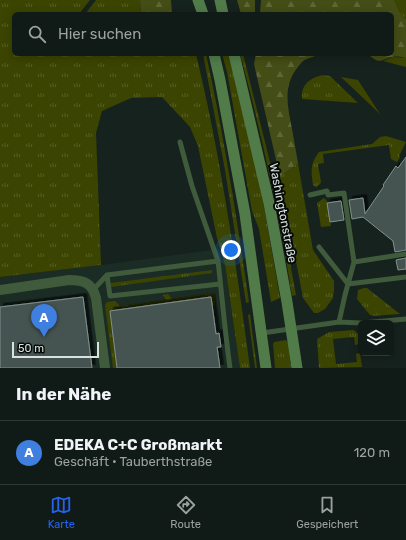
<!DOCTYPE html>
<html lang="de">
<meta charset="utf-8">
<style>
:root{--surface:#101a16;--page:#19231f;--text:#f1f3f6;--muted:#9ca1a1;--line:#303835;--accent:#2563eb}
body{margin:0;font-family:Rubik,sans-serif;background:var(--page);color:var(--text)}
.controls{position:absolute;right:12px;bottom:12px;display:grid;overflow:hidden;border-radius:6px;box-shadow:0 2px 10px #0003}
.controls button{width:36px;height:36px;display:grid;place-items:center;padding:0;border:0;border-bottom:1px solid var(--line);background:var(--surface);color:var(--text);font:20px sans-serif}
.scale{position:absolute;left:12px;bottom:10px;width:87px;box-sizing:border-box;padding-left:4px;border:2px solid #dae2de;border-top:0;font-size:11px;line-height:14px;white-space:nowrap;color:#dae2de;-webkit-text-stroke:3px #060a08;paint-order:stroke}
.you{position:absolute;left:231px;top:250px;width:14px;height:14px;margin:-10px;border:3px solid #fff;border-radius:50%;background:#1a73e8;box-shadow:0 0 0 6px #1a73e833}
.badge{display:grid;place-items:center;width:26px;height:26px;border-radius:50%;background:var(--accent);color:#fff;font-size:13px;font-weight:700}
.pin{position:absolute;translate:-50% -33px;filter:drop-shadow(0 1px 2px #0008)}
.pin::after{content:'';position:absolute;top:21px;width:14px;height:12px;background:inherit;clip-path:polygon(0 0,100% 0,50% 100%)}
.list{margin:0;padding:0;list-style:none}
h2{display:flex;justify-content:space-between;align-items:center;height:52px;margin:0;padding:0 16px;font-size:17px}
h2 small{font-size:13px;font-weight:400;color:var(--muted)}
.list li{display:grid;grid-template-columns:26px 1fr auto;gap:12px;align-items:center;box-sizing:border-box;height:64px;padding:0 16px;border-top:1px solid var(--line)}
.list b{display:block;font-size:15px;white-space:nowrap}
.list p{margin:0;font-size:13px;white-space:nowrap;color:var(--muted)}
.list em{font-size:13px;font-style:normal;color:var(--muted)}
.icon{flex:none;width:22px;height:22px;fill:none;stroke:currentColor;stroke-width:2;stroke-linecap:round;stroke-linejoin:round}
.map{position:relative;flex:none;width:406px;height:368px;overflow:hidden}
.search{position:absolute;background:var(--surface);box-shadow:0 2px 10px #0003;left:12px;right:12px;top:12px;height:44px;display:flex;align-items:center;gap:10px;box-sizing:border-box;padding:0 14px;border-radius:6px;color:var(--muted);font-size:15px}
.sheet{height:116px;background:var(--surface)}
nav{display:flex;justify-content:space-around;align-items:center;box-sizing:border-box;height:56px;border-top:1px solid var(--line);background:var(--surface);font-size:11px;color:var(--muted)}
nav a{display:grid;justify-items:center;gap:2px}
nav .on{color:var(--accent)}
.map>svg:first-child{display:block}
.built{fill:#1a2c24}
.grass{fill:url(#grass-tufts)}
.forest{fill:url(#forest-firs)}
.building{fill:#445351;stroke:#81918f;filter:url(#shadow)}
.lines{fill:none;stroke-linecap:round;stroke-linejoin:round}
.service{stroke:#405a3c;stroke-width:5}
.minor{stroke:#405a3c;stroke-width:10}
.secondary{stroke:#517c4a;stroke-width:11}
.labels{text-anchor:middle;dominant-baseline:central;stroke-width:4;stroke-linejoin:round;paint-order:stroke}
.street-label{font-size:12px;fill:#dae2de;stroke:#060a08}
</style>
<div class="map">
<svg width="406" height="368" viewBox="0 0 406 368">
<defs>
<pattern id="grass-tufts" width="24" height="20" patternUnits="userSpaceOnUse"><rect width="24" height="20" fill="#3b4400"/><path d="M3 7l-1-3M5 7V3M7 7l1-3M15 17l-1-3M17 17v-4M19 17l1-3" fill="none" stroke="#575f25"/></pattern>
<pattern id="forest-firs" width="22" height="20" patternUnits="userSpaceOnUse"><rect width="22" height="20" fill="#444d15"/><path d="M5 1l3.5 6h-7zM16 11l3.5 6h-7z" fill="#5e6637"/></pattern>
<filter id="shadow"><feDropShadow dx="3.5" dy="-3.5" stdDeviation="0" flood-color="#0009"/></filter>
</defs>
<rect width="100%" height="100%" fill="#16221d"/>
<path class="built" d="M219 249 225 265 240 368H0V277L101 265Z"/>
<path class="grass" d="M0 0H90L79 14H14V54H137L153 56 162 54H196C221 157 236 263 250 368H240L225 265 217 238 198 146 190 127 162 97 131 98 102 111 96 133 101 265 0 277Z
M96 0H140L141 14H85Z
M394 0H406V19L402 17Z
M203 54H206C224 136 237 219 249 302L246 303 225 170Z
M222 54H229L262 195 280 298 271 302 259 229 252 211 227 72Z
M240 54H243L271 166 280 208 296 295 292 296C279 214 262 134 240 54Z
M393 57 406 58V67L383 61Z
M323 75 330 76 358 103 302 99C300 86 310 77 323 75Z
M341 77 358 80 380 114Z
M386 136 406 142 399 156 400 157 397 162 391 159 389 145 323 154 324 163 318 164 321 182 320 184 316 187 313 185C311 170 310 164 319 152L372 144 380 137Z
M298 163 313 250 334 281V290L333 298 325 309 318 313H314L303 298 280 177Z
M324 198 327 201 331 226 321 227 317 203Z
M212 270V273L111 287V283Z
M364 288H367L400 314 373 316 370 315 357 299 358 290Z
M215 293V306H212L210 297 110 311 117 368H113L105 305 107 302 115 301 120 306 166 300 163 295 168 294 172 299Z
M250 314 257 368H255L248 315Z
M354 330 358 334 360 344 355 345 354 337 333 339 336 364 357 362 356 354 360 353 362 367 319 368 317 339 329 332Z
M286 340 288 343 291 368H275L273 344 274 342Z"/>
<path class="forest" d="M140 0H171L172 14H141Z
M237 0H255V14H241Z
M261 0H394L402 17 406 19V58C402 57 397 56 392 57 380 60 380 65 368 54H392V14H260Z
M256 54H352L350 56C337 54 319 53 307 59 303 60 300 64 298 67 282 86 288 108 292 129 294 140 296 152 298 163L280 177 254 64Z"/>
<path class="building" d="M406 157V250L395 252 393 241 363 217 352 219 349 200 363 198 365 214 384 186 383 185 396 166 398 168Z
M341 201 344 220 330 222 327 203Z
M406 258V269L398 270 396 260Z
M83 297 92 368H0V307Z
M211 297 216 334 219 333 221 347H217L220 368H117L110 311Z"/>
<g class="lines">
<path class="service" d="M180 142 192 186 218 261
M310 195 327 191 328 195 344 193 354 262
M319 247 348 284 406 277
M220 284 110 296 107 275 218 261C222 296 225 332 230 368
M94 289 107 275
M339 322 345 295 354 262 406 254
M362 323 406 319
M262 333 339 322 361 323"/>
<path class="minor" d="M0 290 69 280C84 280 92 283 96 298L105 368"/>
<path class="secondary" d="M198 0 203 14
M220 0 223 14
M214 54 220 80 245 214 266 368
M234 54 269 203 287 302 297 368"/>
</g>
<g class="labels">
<g class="street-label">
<text transform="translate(283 213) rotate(79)">Washingtonstraße</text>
</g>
</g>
</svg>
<div class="controls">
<button><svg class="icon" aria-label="layers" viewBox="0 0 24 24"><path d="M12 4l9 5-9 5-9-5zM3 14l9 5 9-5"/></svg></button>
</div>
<div class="scale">50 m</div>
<div class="you"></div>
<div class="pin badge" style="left:44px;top:337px;background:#3f7fe0">A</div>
<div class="search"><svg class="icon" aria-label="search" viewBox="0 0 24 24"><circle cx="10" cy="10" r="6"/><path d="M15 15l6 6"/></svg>Hier suchen</div>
</div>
<section class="sheet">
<h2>In der Nähe<small></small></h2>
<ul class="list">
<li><span class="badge" style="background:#3f7fe0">A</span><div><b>EDEKA C+C Großmarkt</b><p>Geschäft · Tauberthstraße</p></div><em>120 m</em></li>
</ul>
</section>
<nav>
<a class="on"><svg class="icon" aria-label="map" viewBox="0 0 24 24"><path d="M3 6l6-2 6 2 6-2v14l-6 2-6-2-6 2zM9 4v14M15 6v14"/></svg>Karte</a>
<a><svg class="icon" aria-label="directions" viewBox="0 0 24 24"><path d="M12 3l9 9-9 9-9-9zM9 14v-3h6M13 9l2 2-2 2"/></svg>Route</a>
<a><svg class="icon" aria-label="saved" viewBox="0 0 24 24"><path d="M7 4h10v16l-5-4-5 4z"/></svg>Gespeichert</a>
</nav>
